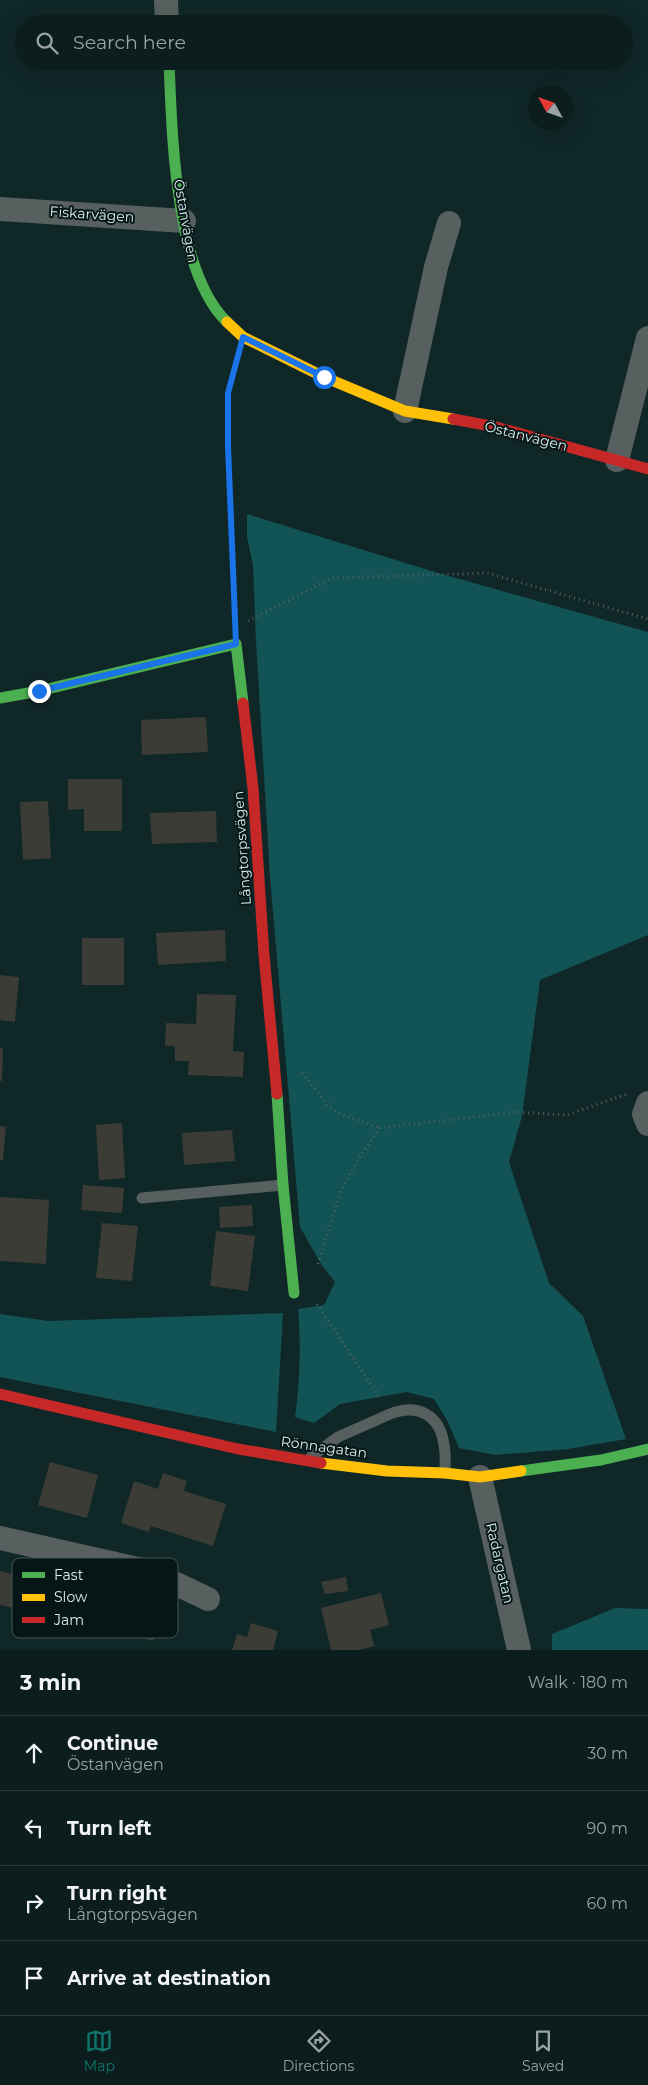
<!DOCTYPE html>
<meta charset="utf-8">
<style>
:root{--surface:#0c1d1e;--page:#1a2a2b;--text:#f1f3f6;--muted:#9aa2a4;--line:#2c3b3c;--accent:#0f766e}
body{margin:0;font-family:Montserrat,sans-serif;background:var(--page);color:var(--text)}
.compass{position:absolute;left:528px;top:85px;width:45px;height:45px;border-radius:50%;background:var(--surface);box-shadow:0 5px 20px #0002;rotate:310deg}
.stop{position:absolute;width:15px;height:15px;margin:-11px;border:4px solid #1a73e8;border-radius:50%;background:#fff}
.stop.end{background:#1a73e8;border-color:#fff;box-shadow:0 1px 5px #0008}
.list{margin:0;padding:0;list-style:none}
h2{display:flex;justify-content:space-between;align-items:center;height:65px;margin:0;padding:0 20px;font-size:21px}
h2 small{font-size:16px;font-weight:400;color:var(--muted)}
.list li{display:grid;grid-template-columns:32px 1fr auto;gap:15px;align-items:center;box-sizing:border-box;height:75px;padding:0 20px;border-top:1px solid var(--line)}
.list b{display:block;font-size:19px;white-space:nowrap}
.list p{margin:0;font-size:16px;white-space:nowrap;color:var(--muted)}
.list em{font-size:16px;font-style:normal;color:var(--muted)}
.icon{flex:none;width:28px;height:28px;fill:none;stroke:currentColor;stroke-width:2;stroke-linecap:round;stroke-linejoin:round}
.map{position:relative;flex:none;width:648px;height:1650px;overflow:hidden}
.search{position:absolute;background:var(--surface);box-shadow:0 5px 20px #0002;left:15px;right:15px;top:15px;height:55px;display:flex;align-items:center;gap:12px;box-sizing:border-box;padding:0 18px;border-radius:28px;color:var(--muted);font-size:19px}
.sheet{height:365px;background:var(--surface)}
nav{display:flex;justify-content:space-around;align-items:center;box-sizing:border-box;height:70px;border-top:1px solid var(--line);background:var(--surface);font-size:14px;color:var(--muted)}
nav a{display:grid;justify-items:center;gap:2px}
nav .on{color:var(--accent)}
.map>svg:first-child{display:block}
.green{fill:#125456}
.building{fill:#3a3c35}
.lines{fill:none;stroke-linecap:round;stroke-linejoin:round}
.path{stroke:#556262;stroke-width:3;stroke-dasharray:1 4;stroke-linecap:butt}
.lane{stroke:#575f5f;stroke-width:11}
.street{stroke:#575f5f;stroke-width:24}
.fast{stroke:#4caf50;stroke-width:11}
.slow{stroke:#ffc107;stroke-width:11}
.jam{stroke:#c62828;stroke-width:11}
.route{stroke:#1a73e8;stroke-width:6}
.labels{text-anchor:middle;dominant-baseline:central;stroke-width:4;stroke-linejoin:round;paint-order:stroke}
.street-label{font-size:14px;fill:#d8eded;stroke:#061617}
.key{fill:#061617;stroke:#455657;stroke-width:1}
.key-label{font-size:14px;fill:#d8eded}
</style>
<div class="map">
<svg width="648" height="1650" viewBox="0 0 648 1650">
<rect width="100%" height="100%" fill="#102728"/>
<path class="green" d="M247 514 438 573 648 632V935L540 980 522 1116 509 1162 549 1283 583 1316 626 1439 568 1449 496 1455 459 1448 447 1420 434 1399 407 1392 340 1404 314 1423 295 1417C300 1380 301 1346 298 1309L324 1305 335 1282 321 1264 300 1227 270 876 256 641 253 565 247 537Z
M283 1313 276 1432 0 1377V1314L48 1321Z
M615 1608 648 1609V1650H552V1634Z"/>
<path class="building" d="M206 717 208 752 142 755 141 720Z
M68 779H122V831H84V809L68 810Z
M48 801 51 858 23 860 20 802Z
M216 811 217 842 152 844 150 813Z
M225 930 226 961 158 965 156 933Z
M82 938H124V985H82Z
M0 975 19 977 15 1022 0 1020Z
M197 994 236 995 233 1051 244 1052 243 1077 188 1075 189 1061H175V1046H165L166 1023 196 1024Z
M0 1048H3L2 1081H0Z
M122 1123 125 1178 99 1180 96 1125Z
M0 1126 6 1127 3 1160H0Z
M232 1130 235 1161 184 1165 182 1133Z
M83 1185 124 1188 122 1213 81 1210Z
M0 1197 49 1200 46 1264 0 1261Z
M252 1205 253 1226 220 1228 219 1207Z
M102 1223 138 1226 132 1281 96 1278Z
M216 1231 255 1236 248 1291 210 1286Z
M50 1462 98 1475 87 1518 38 1505Z
M163 1473 187 1481 184 1491 226 1504 213 1546 151 1526 149 1532 121 1523 134 1481 158 1489Z
M0 1571 56 1584 52 1600 87 1608 81 1632 37 1623 39 1613 0 1605Z
M346 1577 348 1591 325 1594 321 1582Z
M107 1593 163 1611 153 1641 97 1624Z
M381 1593 389 1625 370 1630 374 1646 358 1650H331L321 1608Z
M251 1623 278 1631 273 1650H232L237 1634 247 1637Z"/>
<g class="lines">
<path class="path" d="M236 618 228 446V393L236 361
M248 621 332 578 487 573 648 619
M302 1073 330 1107 338 1113 380 1128
M318 1264 341 1190 360 1156 380 1128 515 1112 567 1115 627 1094
M317 1304 380 1398"/>
<path class="lane" d="M142 1198 283 1185
M311 1457 338 1437 390 1414C418 1403 440 1415 444 1445 446 1454 445 1464 445 1473"/>
<path class="street" d="M166 0 167 24
M0 209 184 221
M405 411 436 267 449 223
M617 460 648 338
M648 1103 644 1114 648 1124
M480 1477 519 1650
M0 1538 151 1572 208 1599"/>
<path class="fast" d="M169 61C172 132 174 271 227 322
M0 698 39 691 236 644 243 703
M277 1094 283 1185 294 1293
M521 1471 601 1460 648 1449"/>
<path class="slow" d="M227 322 243 337 324 377 405 411 453 419
M321 1463 387 1471 445 1473 480 1477 521 1471"/>
<path class="jam" d="M453 419 496 427 648 469
M243 703 253 788 264 955 277 1094
M0 1394 238 1449 321 1463"/>
</g>
<g class="lines">
<path class="route" d="M39 691 236 644 228 446V393L243 337 324 377"/>
</g>
<g class="labels">
<g class="street-label">
<text transform="translate(92 214) rotate(4)">Fiskarvägen</text>
<text transform="translate(186 221) rotate(80)">Östanvägen</text>
<text transform="translate(526 436) rotate(14)">Östanvägen</text>
<text transform="translate(242 848) rotate(-94)">Långtorpsvägen</text>
<text transform="translate(324 1447) rotate(8)">Rönnagatan</text>
<text transform="translate(500 1563) rotate(77)">Radargatan</text>
</g>
</g>
<rect x="12" y="1558" width="166" height="80" rx="8" class="key"/>
<rect x="22" y="1572" width="23" height="6" fill="#4caf50"/>
<rect x="22" y="1594" width="23" height="7" fill="#ffc107"/>
<rect x="22" y="1617" width="23" height="6" fill="#c62828"/>
<g class="key-label">
<text x="54" y="1580">Fast</text>
<text x="54" y="1602">Slow</text>
<text x="54" y="1625">Jam</text>
</g>
</svg>
<svg class="compass" viewBox="-18 -18 36 36"><path d="M0-13l5 13h-10z" fill="#e53935"/><path d="M0 13l5-13h-10z" fill="#9aa2a4"/></svg>
<div class="stop" style="left:324px;top:377px"></div>
<div class="stop end" style="left:39px;top:691px"></div>
<div class="search"><svg class="icon" aria-label="search" viewBox="0 0 24 24"><circle cx="10" cy="10" r="6"/><path d="M15 15l6 6"/></svg>Search here</div>
</div>
<section class="sheet">
<h2>3 min<small>Walk · 180 m</small></h2>
<ul class="list">
<li><svg class="icon" aria-label="ahead" viewBox="0 0 24 24"><path d="M12 20V5M6 11l6-6 6 6"/></svg><div><b>Continue</b><p>Östanvägen</p></div><em>30 m</em></li>
<li><svg class="icon" aria-label="left" viewBox="0 0 24 24"><path d="M17 20v-9H6M10 6l-5 5 5 5"/></svg><div><b>Turn left</b></div><em>90 m</em></li>
<li><svg class="icon" aria-label="right" viewBox="0 0 24 24"><path d="M7 20v-9h11M14 6l5 5-5 5"/></svg><div><b>Turn right</b><p>Långtorpsvägen</p></div><em>60 m</em></li>
<li><svg class="icon" aria-label="arrive" viewBox="0 0 24 24"><path d="M6 21V4h12l-3 4 3 4H6"/></svg><div><b>Arrive at destination</b></div></li>
</ul>
</section>
<nav>
<a class="on"><svg class="icon" aria-label="map" viewBox="0 0 24 24"><path d="M3 6l6-2 6 2 6-2v14l-6 2-6-2-6 2zM9 4v14M15 6v14"/></svg>Map</a>
<a><svg class="icon" aria-label="directions" viewBox="0 0 24 24"><path d="M12 3l9 9-9 9-9-9zM9 14v-3h6M13 9l2 2-2 2"/></svg>Directions</a>
<a><svg class="icon" aria-label="saved" viewBox="0 0 24 24"><path d="M7 4h10v16l-5-4-5 4z"/></svg>Saved</a>
</nav>
